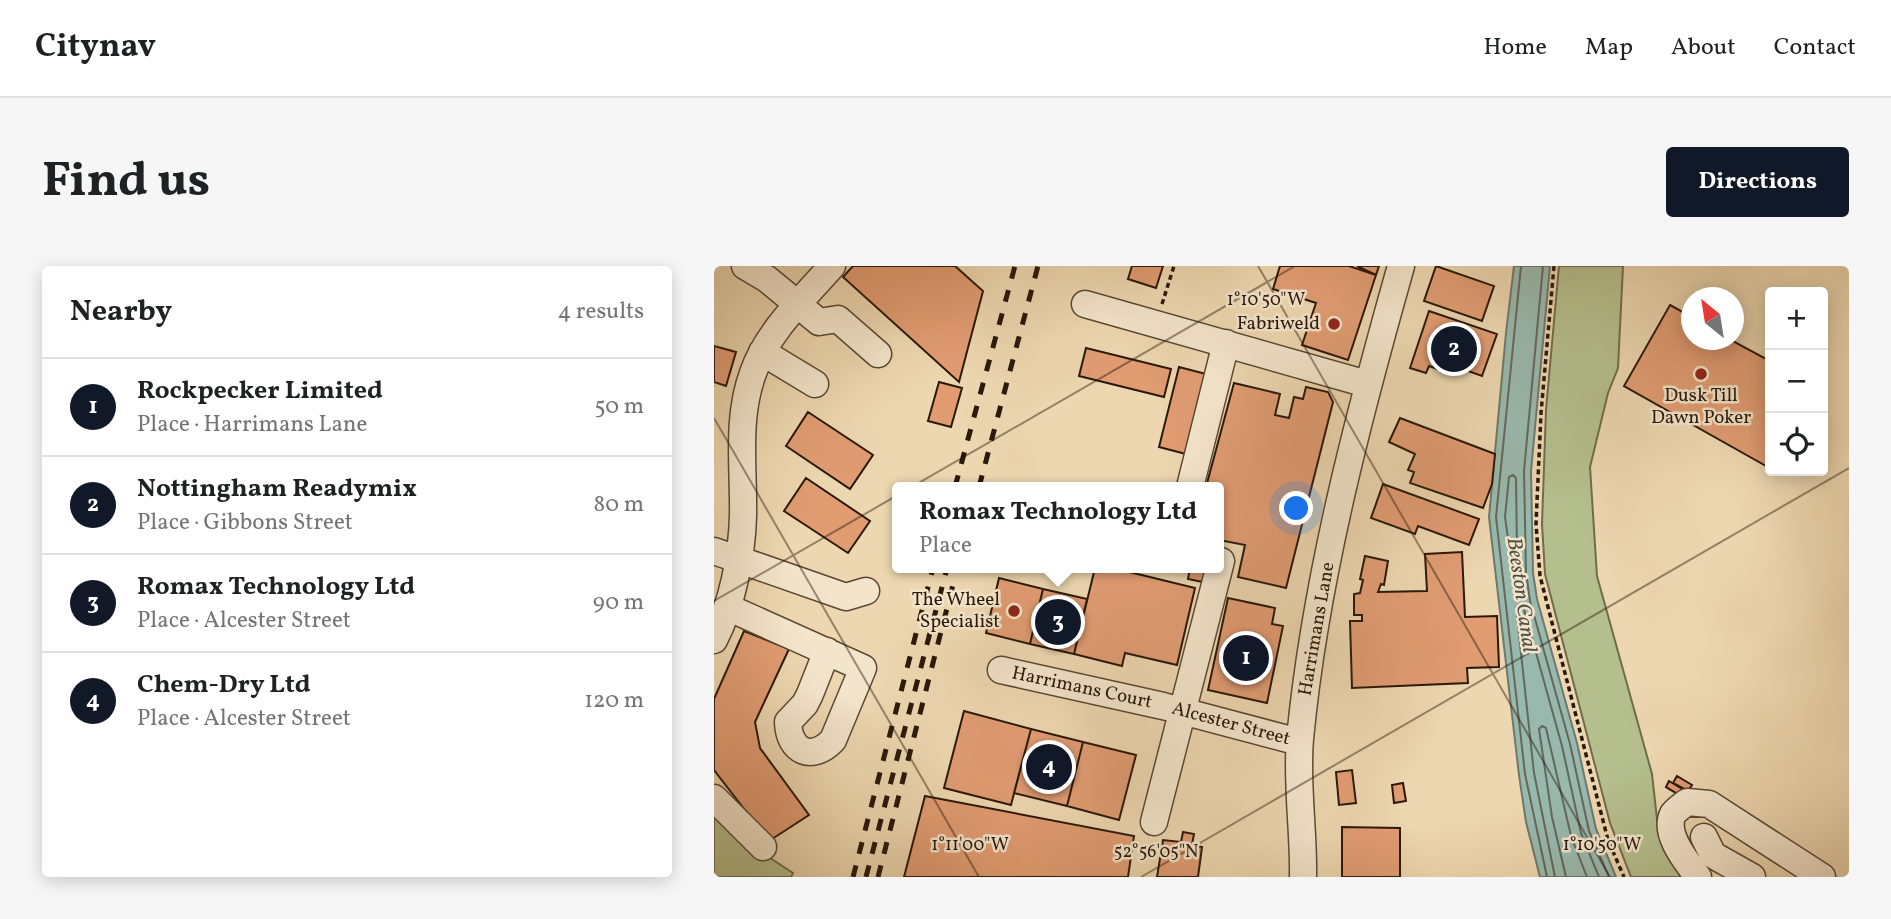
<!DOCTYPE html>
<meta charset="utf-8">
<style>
:root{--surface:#fff;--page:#f6f6f6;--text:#202124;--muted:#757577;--line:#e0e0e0;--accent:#111827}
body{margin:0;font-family:Vollkorn,serif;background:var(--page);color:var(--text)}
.controls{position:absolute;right:21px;top:21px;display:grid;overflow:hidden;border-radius:7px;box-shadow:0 4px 18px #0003}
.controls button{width:63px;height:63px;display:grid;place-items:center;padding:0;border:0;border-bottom:2px solid var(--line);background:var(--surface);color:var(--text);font:35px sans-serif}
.compass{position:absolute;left:967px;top:21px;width:63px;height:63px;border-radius:50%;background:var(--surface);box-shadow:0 4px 18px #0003;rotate:330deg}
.you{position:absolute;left:583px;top:243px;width:24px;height:24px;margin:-18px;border:5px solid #fff;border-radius:50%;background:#1a73e8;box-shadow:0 0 0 10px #1a73e833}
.badge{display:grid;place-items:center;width:46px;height:46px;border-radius:50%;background:var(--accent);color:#fff;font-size:23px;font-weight:700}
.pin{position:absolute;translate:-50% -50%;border:4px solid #fff;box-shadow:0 2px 7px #0006}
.popup{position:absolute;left:178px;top:216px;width:332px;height:91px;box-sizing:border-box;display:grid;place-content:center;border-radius:7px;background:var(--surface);filter:drop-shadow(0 2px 5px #0005);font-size:23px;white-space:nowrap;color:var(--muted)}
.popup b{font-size:26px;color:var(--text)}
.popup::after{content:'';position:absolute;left:50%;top:100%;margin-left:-14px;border:14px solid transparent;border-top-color:var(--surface)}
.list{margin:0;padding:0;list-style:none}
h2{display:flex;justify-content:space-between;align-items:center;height:91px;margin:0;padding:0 28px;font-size:30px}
h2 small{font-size:23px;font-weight:400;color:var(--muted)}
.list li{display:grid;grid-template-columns:46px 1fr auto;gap:21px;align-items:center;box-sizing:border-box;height:98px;padding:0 28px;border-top:2px solid var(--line)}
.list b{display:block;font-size:26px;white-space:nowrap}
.list p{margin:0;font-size:23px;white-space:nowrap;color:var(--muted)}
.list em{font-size:23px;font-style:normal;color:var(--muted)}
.icon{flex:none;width:38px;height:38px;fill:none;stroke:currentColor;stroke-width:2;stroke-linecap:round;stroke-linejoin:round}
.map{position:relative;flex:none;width:1135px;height:611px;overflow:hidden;border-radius:7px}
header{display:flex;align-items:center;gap:42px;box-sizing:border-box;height:98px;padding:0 35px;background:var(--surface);border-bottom:2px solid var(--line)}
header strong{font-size:33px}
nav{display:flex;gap:38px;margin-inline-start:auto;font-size:24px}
.intro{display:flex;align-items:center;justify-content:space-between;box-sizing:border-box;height:168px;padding:0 42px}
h1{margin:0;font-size:49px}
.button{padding:18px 32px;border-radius:7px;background:var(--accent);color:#fff;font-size:24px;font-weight:700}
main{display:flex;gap:42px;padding:0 42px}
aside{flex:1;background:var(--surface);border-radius:7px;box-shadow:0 4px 18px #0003}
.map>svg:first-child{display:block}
.green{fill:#b5bf8e;stroke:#706c4c;stroke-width:2}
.water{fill:#99b9ae;stroke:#6d796c;stroke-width:2}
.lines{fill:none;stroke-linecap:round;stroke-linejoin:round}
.shore{stroke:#62685c;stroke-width:2}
.building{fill:#e19c72;stroke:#2a180a;stroke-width:2}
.minor-casing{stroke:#5b4834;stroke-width:29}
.path{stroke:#2a180a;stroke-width:3.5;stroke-dasharray:5 3.5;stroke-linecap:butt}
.minor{stroke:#f3e5cc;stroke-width:26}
.rail{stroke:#2a180a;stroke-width:5;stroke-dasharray:12 12;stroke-linecap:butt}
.ticks{fill:none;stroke:#2a180a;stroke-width:2;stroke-opacity:0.45}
.poi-dot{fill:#8f2418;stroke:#f3e5cc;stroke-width:2.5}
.labels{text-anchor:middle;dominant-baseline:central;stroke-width:5;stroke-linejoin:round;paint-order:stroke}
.poi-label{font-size:19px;fill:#2a180a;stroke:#f3e5cc;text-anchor:end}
.street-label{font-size:19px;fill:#2a180a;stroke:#f3e5cc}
.water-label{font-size:21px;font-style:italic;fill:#515043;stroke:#f3e5cc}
.ticks-label{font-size:18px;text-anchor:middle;fill:#2a180a;stroke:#f3e5cc;stroke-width:5;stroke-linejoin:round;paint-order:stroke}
</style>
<header>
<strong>Citynav</strong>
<nav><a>Home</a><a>Map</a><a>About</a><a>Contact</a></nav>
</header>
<div class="intro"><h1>Find us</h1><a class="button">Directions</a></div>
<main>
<aside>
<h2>Nearby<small>4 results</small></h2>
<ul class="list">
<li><span class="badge">1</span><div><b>Rockpecker Limited</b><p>Place · Harrimans Lane</p></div><em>50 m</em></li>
<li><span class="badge">2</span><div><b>Nottingham Readymix</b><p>Place · Gibbons Street</p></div><em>80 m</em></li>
<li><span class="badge">3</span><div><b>Romax Technology Ltd</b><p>Place · Alcester Street</p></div><em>90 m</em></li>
<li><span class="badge">4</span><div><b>Chem-Dry Ltd</b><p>Place · Alcester Street</p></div><em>120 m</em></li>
</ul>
</aside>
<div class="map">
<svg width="1135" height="611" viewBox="0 0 1135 611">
<rect width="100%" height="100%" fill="#edd7b0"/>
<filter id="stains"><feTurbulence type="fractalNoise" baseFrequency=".00286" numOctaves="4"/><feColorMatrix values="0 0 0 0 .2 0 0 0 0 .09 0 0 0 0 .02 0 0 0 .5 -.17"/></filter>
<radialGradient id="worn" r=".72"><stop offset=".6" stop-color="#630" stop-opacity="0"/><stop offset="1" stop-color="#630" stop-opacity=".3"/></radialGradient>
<path class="green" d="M845 0H909L904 102 894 127 876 201 883 310 938 508 944 562 971 611H917L896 557 831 308 828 258 832 144Z
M0 545 44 584 79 607 77 611H0Z"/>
<path class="water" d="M800 0H836L817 205 819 307 823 333 863 477 882 563 902 611H826L812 556 805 509 775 251 792 67Z"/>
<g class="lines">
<path class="shore" d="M807 0 782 251 811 508 833 611
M829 0 810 205 812 307 816 335 856 478 875 565 895 611
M799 209 802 212 803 287 800 290 796 287 791 251 795 211Z
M841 611 820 507 802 341 805 338 809 340 848 480 867 567 885 611
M852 611 838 551 825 463 828 460 832 462 857 570 873 611"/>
</g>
<path class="building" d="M139 0H241L269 25 245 116 129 11Z
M418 0H449L442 22 414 13Z
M566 0H635L662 9 634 94 588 79 602 37 559 23Z
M643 0H665L662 9Z
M722 0 780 20 768 55 710 35Z
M956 39 978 51V74H1017L1056 95V174L1053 179 1056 181V193L1052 200 910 120Z
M715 45 783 68 768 110 732 97 729 105 715 100 712 107 696 102Z
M0 80 22 86 12 120 0 116Z
M372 82 457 103 450 131 365 110Z
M465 101 492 108 472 188 445 181Z
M225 116 248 122 237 161 214 155Z
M520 117 566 128 561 149 575 152 580 131 589 133 592 121 614 126 619 136 572 322 524 311 531 279 505 274V221H492Z
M94 146 159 189 136 223 72 180Z
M686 152 781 188 778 218 769 242 696 217 700 206 694 204 701 188 675 176Z
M92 212 156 255 134 287 70 245Z
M669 218 765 253 755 279 704 260 701 268 657 252Z
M748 286 751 351 783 350 785 401 753 402 754 417 638 422 636 355H648V349H640V328L646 327 649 314 646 313 651 290 674 295 670 319 667 318 664 326 713 325 711 288Z
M381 302H399L481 322 463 399 411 387 408 400 360 388Z
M476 302H493L489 316 474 313Z
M285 312 329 323 316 378 272 367Z
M329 323 373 333 360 388 316 378Z
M514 332 561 342 558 358 569 360 553 437 494 424Z
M30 365 75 383 41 456 46 482 95 549 55 575 0 504V433Z
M250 445 317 463 297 539 230 522Z
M317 463 369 476 353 540 300 527Z
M369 476 422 489 405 554 353 540Z
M638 504 642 537 625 539 622 506Z
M963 510 978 519 974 525 959 517Z
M955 515 970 524 967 530 952 521Z
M689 517 692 535 680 537 678 519Z
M211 530 420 570 414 611H190Z
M628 561 686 562V611H628Z
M469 566 480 568 478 579 488 581 484 611H443L449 574 467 576Z"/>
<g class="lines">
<defs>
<path id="minor" d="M31 0 53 13 105 56 124 53 164 88
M371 38 653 118
M48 86 101 118
M476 221 512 77
M0 285 132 331 152 325
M13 341 149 402 119 474C98 496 75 486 74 456L91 438 96 428 113 385
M0 374C18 340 28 288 29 250 30 202 22 153 39 107 53 66 90 32 118 0
M287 404 449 440 585 476
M0 532 49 581
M440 556 507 295
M990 571 999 589 1038 611
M589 611C590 565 582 518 586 473 601 315 644 152 687 0
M984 611C973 596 949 568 959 548 962 544 969 539 973 536L995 538 1108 611"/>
</defs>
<use href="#minor" class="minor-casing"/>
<path class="path" d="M840 0 827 147 822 258 826 310 894 574 910 611
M448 38 460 0"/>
<use href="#minor" class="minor"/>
<path class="rail" d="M241 221 301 0
M265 221 324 0
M139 611 219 302
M152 611 233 302
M164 611 240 315"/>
</g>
<path class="ticks" d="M544 0 896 611M0 152 265 611M0 335 581 0M427 611 1135 202"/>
<g class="poi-dot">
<circle cx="620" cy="58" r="7"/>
<circle cx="987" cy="108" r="7"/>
<circle cx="300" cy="345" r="7"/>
</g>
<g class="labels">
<g class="poi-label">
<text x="606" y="58">Fabriweld</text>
<text x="987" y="130" text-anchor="middle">Dusk Till<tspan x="987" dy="22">Dawn Poker</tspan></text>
<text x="286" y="334">The Wheel<tspan x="286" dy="22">Specialist</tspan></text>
</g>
<g class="street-label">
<text transform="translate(603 363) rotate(-80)">Harrimans Lane</text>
<text transform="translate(368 422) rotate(12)">Harrimans Court</text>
<text transform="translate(517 458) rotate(15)">Alcester Street</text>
</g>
<g class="water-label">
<text transform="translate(807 329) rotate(82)">Beeston Canal</text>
</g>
</g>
<g class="ticks-label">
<text x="552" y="39">1°10'50"W</text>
<text x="256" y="584">1°11'00"W</text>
<text x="888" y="584">1°10'50"W</text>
<text x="442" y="591">52°56'05"N</text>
</g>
<rect width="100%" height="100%" filter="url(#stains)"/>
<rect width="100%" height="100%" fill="url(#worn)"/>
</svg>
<div class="controls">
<button>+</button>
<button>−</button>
<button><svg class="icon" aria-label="locate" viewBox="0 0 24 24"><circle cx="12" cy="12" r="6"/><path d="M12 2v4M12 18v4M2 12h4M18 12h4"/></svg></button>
</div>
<svg class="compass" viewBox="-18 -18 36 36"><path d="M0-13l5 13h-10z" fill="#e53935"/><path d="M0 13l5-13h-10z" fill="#757577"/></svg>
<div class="you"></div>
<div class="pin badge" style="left:532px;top:392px">1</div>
<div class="pin badge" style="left:740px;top:83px">2</div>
<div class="pin badge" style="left:344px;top:356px">3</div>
<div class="popup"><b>Romax Technology Ltd</b>Place</div>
<div class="pin badge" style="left:335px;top:501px">4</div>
</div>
</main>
